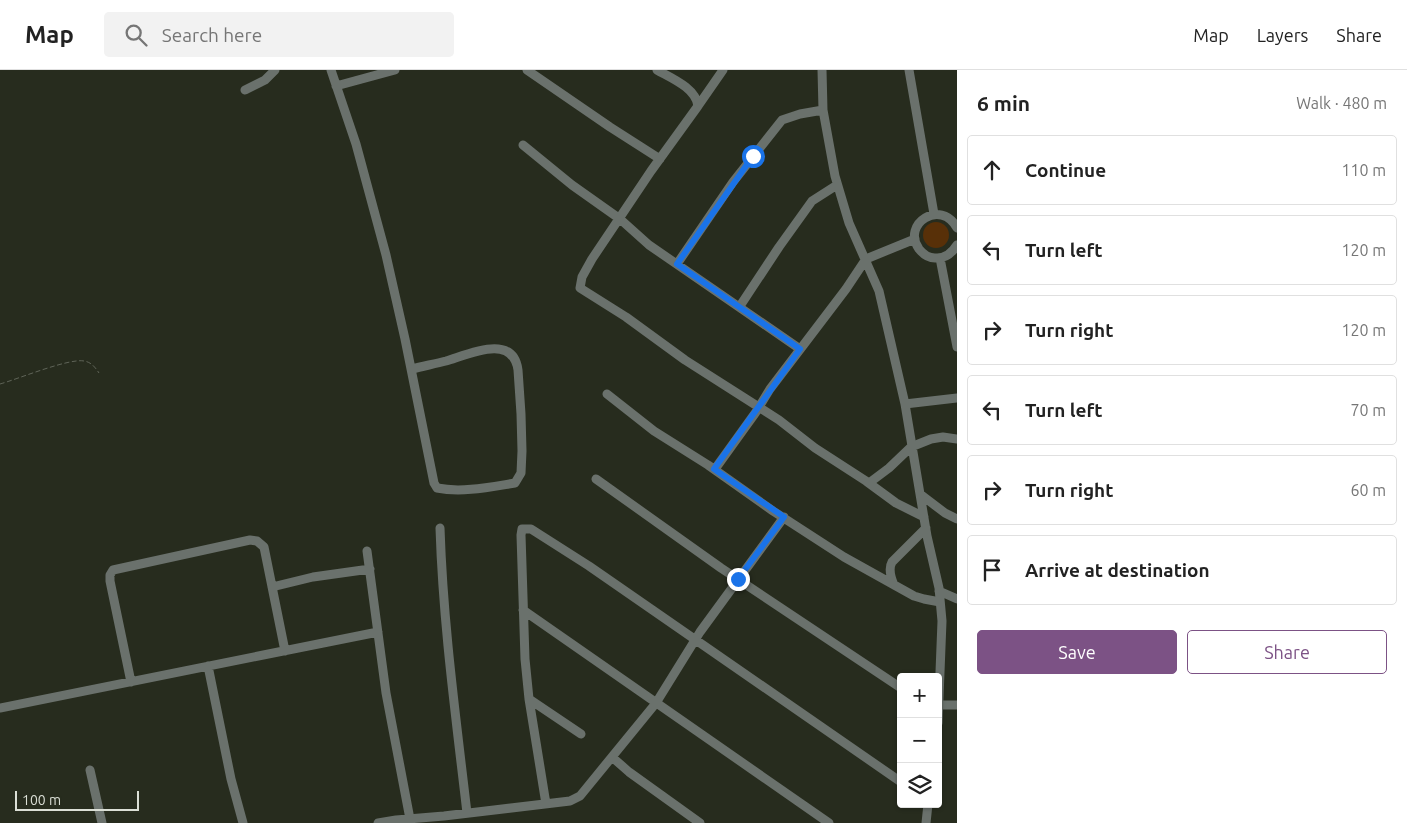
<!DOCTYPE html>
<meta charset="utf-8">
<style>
:root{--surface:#fff;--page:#f2f2f2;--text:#222;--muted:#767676;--line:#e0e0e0;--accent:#7c5285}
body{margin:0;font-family:Ubuntu,sans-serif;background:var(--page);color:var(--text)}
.controls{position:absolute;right:15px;bottom:15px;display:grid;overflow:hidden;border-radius:5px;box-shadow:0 1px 4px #0004}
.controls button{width:45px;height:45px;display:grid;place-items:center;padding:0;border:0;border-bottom:1px solid var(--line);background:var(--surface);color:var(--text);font:25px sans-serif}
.scale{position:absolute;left:15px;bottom:12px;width:124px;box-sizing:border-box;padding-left:5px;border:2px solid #dbdfd6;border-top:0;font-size:14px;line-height:18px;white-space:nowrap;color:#dbdfd6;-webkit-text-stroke:4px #272c1e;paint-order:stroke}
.stop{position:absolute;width:15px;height:15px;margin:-11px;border:4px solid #1a73e8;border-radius:50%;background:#fff}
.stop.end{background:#1a73e8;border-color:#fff;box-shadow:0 1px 5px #0008}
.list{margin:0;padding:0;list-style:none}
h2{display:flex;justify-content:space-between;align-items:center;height:65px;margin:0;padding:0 20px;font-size:21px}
h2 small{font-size:16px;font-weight:400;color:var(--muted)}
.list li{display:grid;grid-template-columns:32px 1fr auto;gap:15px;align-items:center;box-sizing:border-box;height:70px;margin:0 10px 10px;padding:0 10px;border:1px solid var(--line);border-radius:5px}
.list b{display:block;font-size:19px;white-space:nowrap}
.list em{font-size:16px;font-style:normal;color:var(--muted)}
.actions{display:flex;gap:10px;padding:15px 20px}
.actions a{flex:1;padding:11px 0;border:1px solid var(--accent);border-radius:5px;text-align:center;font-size:18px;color:var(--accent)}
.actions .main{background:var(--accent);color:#fff}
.icon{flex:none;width:28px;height:28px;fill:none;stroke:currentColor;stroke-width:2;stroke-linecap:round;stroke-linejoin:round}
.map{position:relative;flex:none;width:957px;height:753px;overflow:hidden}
header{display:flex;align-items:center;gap:30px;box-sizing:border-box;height:70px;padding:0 25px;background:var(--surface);border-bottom:1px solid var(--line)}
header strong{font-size:24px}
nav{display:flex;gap:28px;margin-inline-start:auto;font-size:18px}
.search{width:350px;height:45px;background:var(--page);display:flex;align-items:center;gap:12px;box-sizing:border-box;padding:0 18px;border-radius:5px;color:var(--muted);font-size:19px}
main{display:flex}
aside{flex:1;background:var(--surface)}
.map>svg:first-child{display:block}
.green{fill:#583008}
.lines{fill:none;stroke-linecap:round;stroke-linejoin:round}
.path{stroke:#5f6458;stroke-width:1;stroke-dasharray:5 2.5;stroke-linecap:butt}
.minor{stroke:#6a716c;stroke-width:9}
.route{stroke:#1a73e8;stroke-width:6}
</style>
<header>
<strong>Map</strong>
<div class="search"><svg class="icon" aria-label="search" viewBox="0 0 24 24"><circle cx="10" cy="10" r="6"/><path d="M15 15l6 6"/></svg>Search here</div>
<nav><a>Map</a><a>Layers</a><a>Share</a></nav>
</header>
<main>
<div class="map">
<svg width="957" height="753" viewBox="0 0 957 753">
<rect width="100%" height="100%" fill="#272c1e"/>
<path class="green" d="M923 165a13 13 0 1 1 26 0a13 13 0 1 1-26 0Z"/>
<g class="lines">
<path class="path" d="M0 314C18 309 69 288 84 291 91 292 95 297 99 303"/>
<path class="minor" d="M331 0 356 74 386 185 405 269 434 413 437 418C462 423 490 417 515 413L521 403 522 381 521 344 518 300C513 263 469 284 446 291 435 294 423 296 412 299
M527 0 610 57 660 89
M657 0C671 8 696 18 698 36L651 101 592 189 582 207 580 218 626 247 685 290 779 350 815 378 866 411 896 433 924 447
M822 0 823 40 835 106 849 153 879 221 905 334 927 466 939 518 942 551 938 653
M909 0 934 144
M336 16 395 0
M245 20 265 10 275 0
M698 36 723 0
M523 75 572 115 620 149 649 175 800 279
M957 158C941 128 901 154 919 179 923 184 928 188 935 188 945 189 952 183 957 175
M940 188 957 277
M677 194 733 112 782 50 800 44 823 40
M740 236 779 177 812 131 837 115
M607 324 654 361 708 395 773 441 844 487 914 526 924 529 940 532
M905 334 957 328
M715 399 756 342 770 319 846 219 866 189 915 169
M596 409 721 498 901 618
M869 413 889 398 911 377 931 369 943 367 957 369
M920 424 945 443 957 449
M440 458C443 553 456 648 467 743
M367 481 386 623 410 749
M894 515C891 508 888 499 892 492L926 458
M272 517 313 507 370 499
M939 521 957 529
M523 540 829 753
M208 596 231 709 243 753
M131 612 110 511V505L113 500 250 470 257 471 264 477 285 581
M529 629 581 664
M940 635H957
M0 638 378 562
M612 687 629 702 700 753
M90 700 102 753
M546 734 529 629 525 589 521 465 522 459H531L589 496 901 712
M378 753 396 750 444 746 570 731 580 726 656 633 700 562 784 447
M926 753 928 734"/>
</g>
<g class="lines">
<path class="route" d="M738 509 784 447 714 399 800 279 677 194 753 86"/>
</g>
</svg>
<div class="controls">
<button>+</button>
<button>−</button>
<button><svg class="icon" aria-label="layers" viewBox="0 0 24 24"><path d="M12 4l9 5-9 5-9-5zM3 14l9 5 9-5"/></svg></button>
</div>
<div class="scale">100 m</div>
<div class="stop" style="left:753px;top:86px"></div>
<div class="stop end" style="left:738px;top:509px"></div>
</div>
<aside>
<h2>6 min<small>Walk · 480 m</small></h2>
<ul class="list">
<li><svg class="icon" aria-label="ahead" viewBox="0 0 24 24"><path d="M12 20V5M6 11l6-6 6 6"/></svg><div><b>Continue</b></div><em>110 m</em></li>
<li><svg class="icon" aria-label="left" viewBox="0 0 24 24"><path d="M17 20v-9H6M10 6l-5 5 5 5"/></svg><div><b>Turn left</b></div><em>120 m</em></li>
<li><svg class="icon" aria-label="right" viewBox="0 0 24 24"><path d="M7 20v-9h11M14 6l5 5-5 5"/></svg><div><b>Turn right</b></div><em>120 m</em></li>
<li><svg class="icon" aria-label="left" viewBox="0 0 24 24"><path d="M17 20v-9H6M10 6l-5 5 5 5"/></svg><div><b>Turn left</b></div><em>70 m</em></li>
<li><svg class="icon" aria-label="right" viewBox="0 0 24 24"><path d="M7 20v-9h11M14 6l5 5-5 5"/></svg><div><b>Turn right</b></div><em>60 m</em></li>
<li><svg class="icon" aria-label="arrive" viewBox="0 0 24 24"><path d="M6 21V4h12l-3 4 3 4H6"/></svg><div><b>Arrive at destination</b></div></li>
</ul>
<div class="actions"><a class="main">Save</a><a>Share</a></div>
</aside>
</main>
